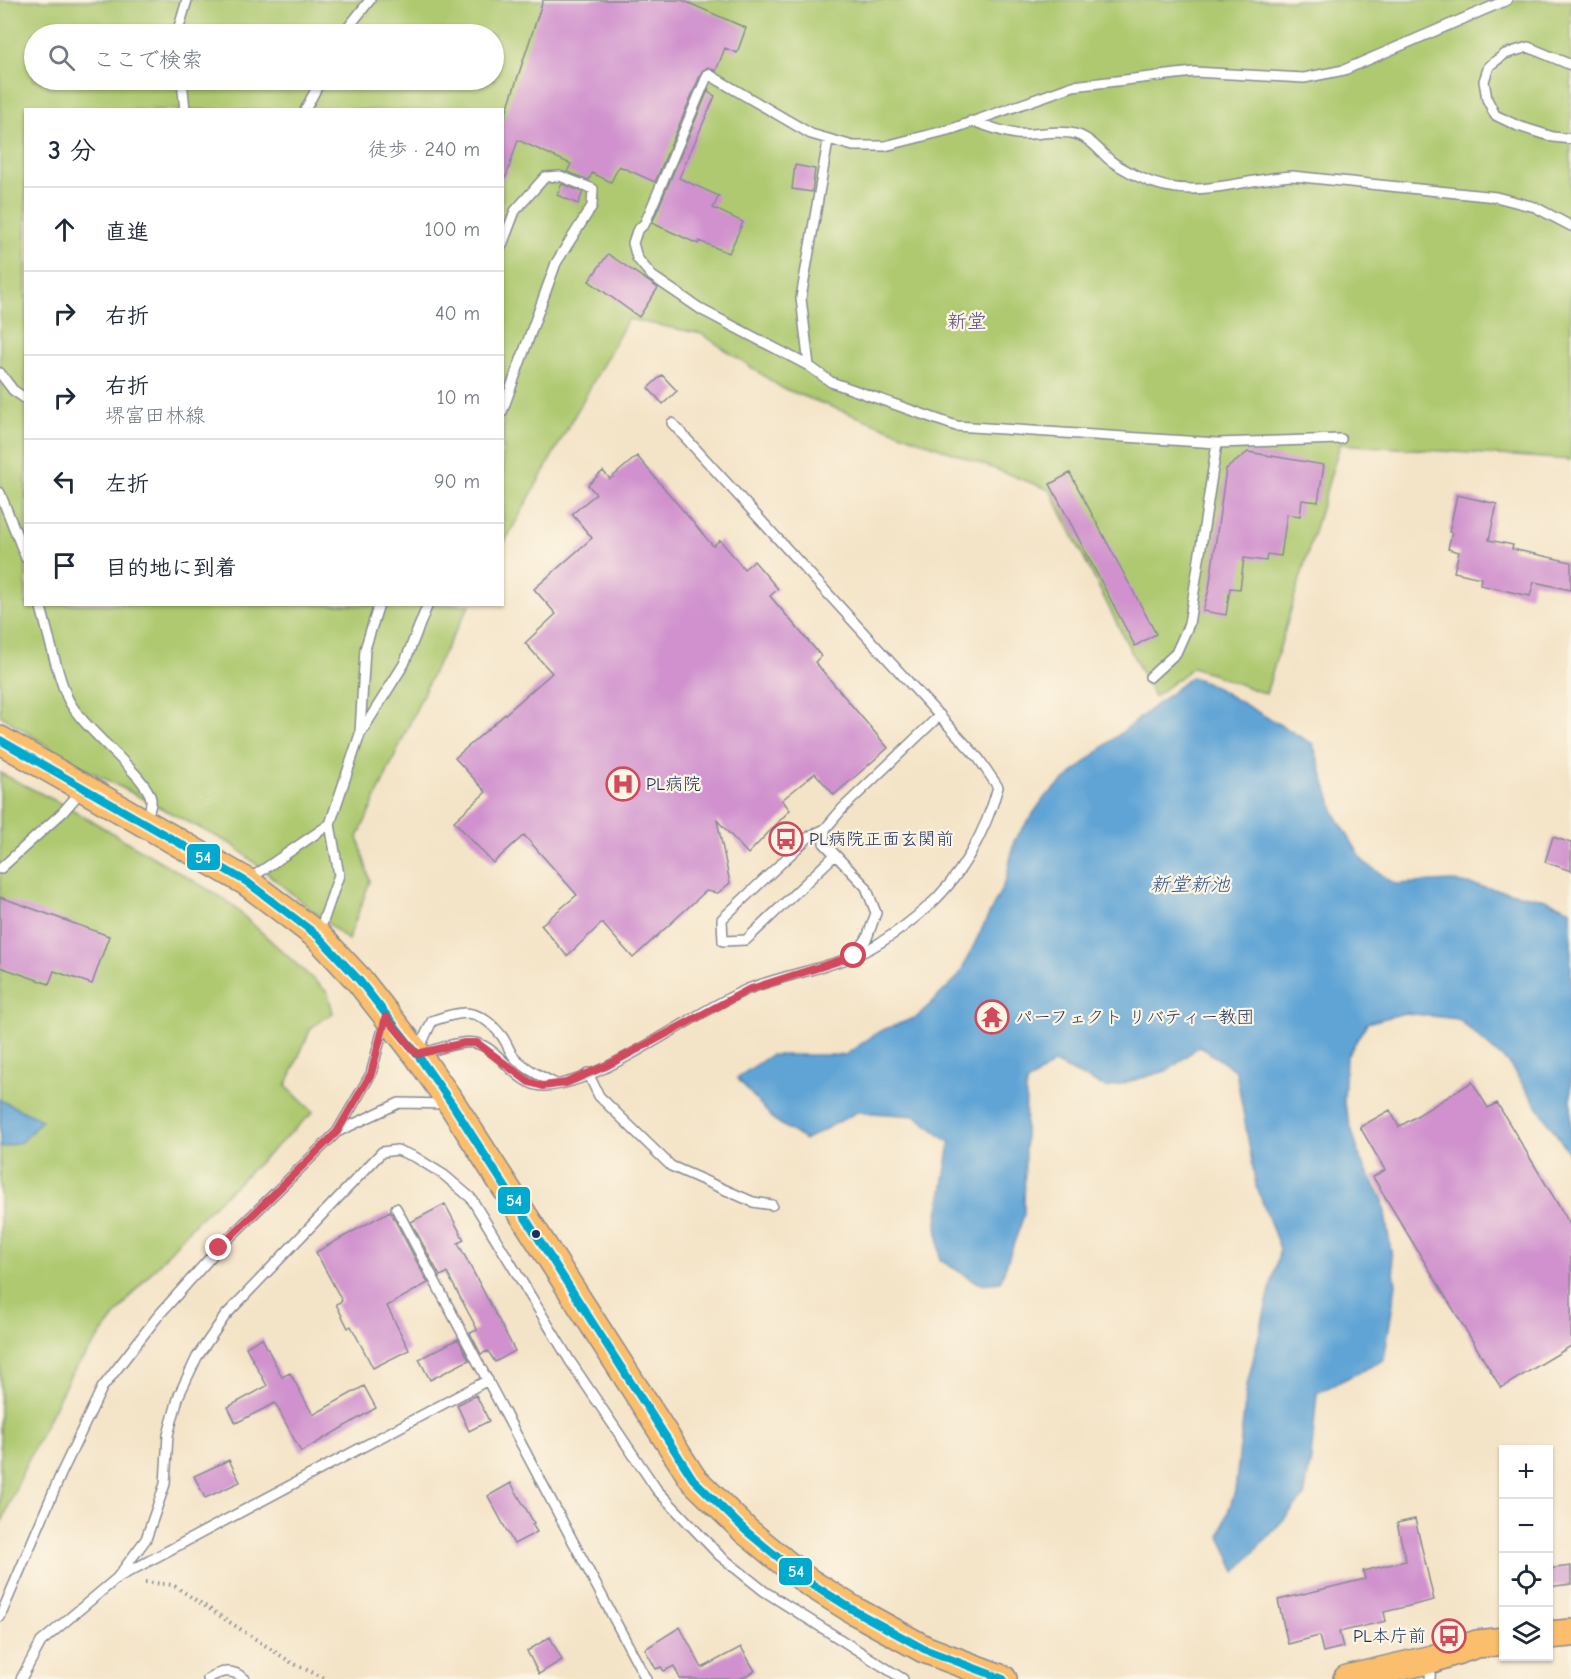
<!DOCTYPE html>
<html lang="ja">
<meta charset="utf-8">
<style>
:root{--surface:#fff;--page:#f2f2f3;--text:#1f2937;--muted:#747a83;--line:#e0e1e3}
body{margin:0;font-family:"Comic Neue","Klee One",sans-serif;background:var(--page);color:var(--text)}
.controls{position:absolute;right:18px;bottom:18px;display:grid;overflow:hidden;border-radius:0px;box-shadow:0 2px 4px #0004}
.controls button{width:54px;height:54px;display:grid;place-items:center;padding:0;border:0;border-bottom:2px solid var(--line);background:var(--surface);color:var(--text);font:30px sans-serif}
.stop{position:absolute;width:18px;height:18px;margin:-14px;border:4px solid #d1495b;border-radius:50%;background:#fff}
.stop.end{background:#d1495b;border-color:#fff;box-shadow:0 2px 6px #0008}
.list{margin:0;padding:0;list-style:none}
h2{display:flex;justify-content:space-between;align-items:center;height:78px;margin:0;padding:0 24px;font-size:26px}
h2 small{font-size:20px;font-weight:400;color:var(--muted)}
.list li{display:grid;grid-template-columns:39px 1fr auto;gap:18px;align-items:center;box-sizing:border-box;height:84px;padding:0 24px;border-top:2px solid var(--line)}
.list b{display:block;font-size:22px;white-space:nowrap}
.list p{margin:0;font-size:20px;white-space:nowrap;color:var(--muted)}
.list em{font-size:20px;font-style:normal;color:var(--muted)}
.icon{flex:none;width:33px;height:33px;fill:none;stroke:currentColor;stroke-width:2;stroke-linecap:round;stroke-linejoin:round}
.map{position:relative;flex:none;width:1571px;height:1679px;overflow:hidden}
.search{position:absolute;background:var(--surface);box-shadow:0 2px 4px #0004;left:24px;top:24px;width:480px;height:66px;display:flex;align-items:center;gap:15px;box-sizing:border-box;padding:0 21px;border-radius:33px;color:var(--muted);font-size:22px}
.panel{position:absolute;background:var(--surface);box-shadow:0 2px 4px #0004;left:24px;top:108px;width:480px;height:498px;border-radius:0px}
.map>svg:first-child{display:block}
.green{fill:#aec970;stroke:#647c67;stroke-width:1.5;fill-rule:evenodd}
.water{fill:#61a4d5;stroke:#3e6a9a;stroke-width:1.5}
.building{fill:#d091ce}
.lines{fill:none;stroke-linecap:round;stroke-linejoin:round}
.lane-casing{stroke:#888a92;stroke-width:12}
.primary-casing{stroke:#888a92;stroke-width:30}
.path{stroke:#888a92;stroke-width:4;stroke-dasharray:1.5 4.5;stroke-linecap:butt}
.lane{stroke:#fff;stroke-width:9}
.primary{stroke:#fabe6d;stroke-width:27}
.bus-1-casing{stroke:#fcf5e5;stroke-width:12}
.bus-1{stroke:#00a9ce;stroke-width:8}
.route{stroke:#d1495b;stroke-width:8}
.bus-dot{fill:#1b2f5e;stroke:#fcf5e5;stroke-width:2}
.labels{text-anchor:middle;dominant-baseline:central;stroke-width:4.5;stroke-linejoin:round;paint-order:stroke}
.poi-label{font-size:18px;fill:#1b2f5e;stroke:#fcf5e5;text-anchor:start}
.neighbourhood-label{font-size:20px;fill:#5a5185;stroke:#fcf5e5}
.water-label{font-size:20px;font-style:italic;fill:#345888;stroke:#fcf5e5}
.line-badge{stroke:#fcf5e5;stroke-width:2}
.badge-label{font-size:16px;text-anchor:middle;font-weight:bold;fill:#fff}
</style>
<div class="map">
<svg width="1571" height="1679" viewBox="0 0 1571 1679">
<rect width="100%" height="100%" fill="#fcf5e5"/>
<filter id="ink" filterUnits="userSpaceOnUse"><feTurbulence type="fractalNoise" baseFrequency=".0167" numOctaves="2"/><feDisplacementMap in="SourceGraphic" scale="12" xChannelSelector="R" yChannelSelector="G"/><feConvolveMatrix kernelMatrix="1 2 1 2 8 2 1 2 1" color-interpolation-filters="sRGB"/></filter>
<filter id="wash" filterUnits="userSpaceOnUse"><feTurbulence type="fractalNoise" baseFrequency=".008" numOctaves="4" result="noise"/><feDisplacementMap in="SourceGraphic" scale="24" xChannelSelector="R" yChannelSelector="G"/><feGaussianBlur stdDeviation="1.35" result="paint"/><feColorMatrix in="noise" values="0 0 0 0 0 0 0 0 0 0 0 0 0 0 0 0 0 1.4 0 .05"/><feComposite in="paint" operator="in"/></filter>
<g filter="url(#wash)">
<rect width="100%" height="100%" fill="#f4e4c7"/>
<path class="green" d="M0 0H1571V460L1340 444 1266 694 1193 667 1154 697 1050 490 782 388 702 334 628 319 503 545 502 110H26V604L470 605 434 670 358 837 370 881 348 940 233 845 72 762 0 715ZM34 34H494V80H34Z
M0 773 68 807 226 900 328 993 333 1013 311 1028 286 1086 313 1112 195 1223 134 1292 71 1374 26 1464 0 1527Z"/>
<path class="water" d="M1191 677 1206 682 1313 744 1335 814 1363 861 1395 884 1452 881 1545 899 1571 910V1156L1509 1064 1458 1019 1405 1013 1367 1023 1346 1058 1344 1104 1361 1161 1383 1200 1396 1284 1384 1360 1317 1393 1311 1459 1304 1497 1236 1572 1220 1536 1235 1491 1247 1385 1280 1249 1256 1185 1236 1071 1199 1046 1169 1070 1107 1088 1054 1063 1026 1084 1024 1215 1000 1282 980 1284 940 1260 937 1222 950 1143 916 1116 857 1112 805 1140 774 1120 737 1078 771 1055H845L880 1031 917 1017 958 977 1006 880 1014 841 1044 798 1102 748Z
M0 1100 42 1120 23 1141 0 1148Z"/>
<g id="blocks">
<path class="building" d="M543 0H682L746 28 737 53 725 48 716 71 708 67 702 71 655 182 619 166 611 182 592 173 589 180 567 172 571 164 518 140 506 177 502 176V125Z
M709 88 708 92 715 96 679 178 719 196 713 208 743 222 729 253 699 241 698 244 652 223Z
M795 165 815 169 812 192 792 189Z
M562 184 583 192 578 204 557 195Z
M608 254 658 288 639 317 589 281Z
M662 375 677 391 663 404 648 388Z
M1248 452 1324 465 1318 502 1302 500 1300 516 1287 514 1281 556 1267 554 1266 561 1244 558 1240 589 1230 588 1226 615 1203 611 1209 589 1226 469Z
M637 456 713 546 720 540 744 569 754 561 778 589 770 596 821 656 815 662 888 748 834 795 815 773 782 800 790 810 748 854 717 820 730 883 718 893 706 891 633 958 602 923 567 956 541 925 577 895 524 835 493 863 454 821 486 792 455 758 552 673 525 643 556 614 534 589 592 538 572 514 596 494 588 485 603 471 610 479Z
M1070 473 1156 634 1135 646 1050 484Z
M1457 495 1497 504 1489 540 1513 545 1512 549 1571 562V590L1534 582 1530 596 1480 585 1481 578 1454 572 1459 552 1448 549 1452 532H1449Z
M1553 837 1571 843V871L1545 862Z
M0 897 109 936 92 984 54 971 49 984 0 967Z
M1472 1082 1488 1108 1497 1103 1571 1226V1346L1501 1388 1373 1177 1385 1170 1360 1127 1390 1110 1399 1127Z
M445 1204 464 1240 458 1243 515 1351 495 1362 488 1351 481 1354 470 1333 477 1330 476 1327 447 1273 440 1276 411 1222Z
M390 1211 428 1283 387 1306 409 1350 373 1368 351 1326 348 1328 336 1304 342 1301 316 1252Z
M262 1338 282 1377 290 1373 313 1415 364 1386 376 1408 301 1452 275 1403 236 1423 228 1407 267 1386 246 1347Z
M458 1339 469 1360 430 1380 419 1359Z
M476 1395 489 1421 469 1431 457 1405Z
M229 1460 240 1482 205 1498 194 1476Z
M511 1483 534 1523 532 1524 537 1532 514 1544 488 1496Z
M1415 1519 1434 1600 1384 1612 1386 1621 1339 1632 1343 1647 1323 1652 1319 1636 1288 1644 1278 1600 1365 1579 1363 1571 1406 1561 1397 1523Z
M1571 1566V1584L1548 1587V1569Z
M680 1627 702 1668 741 1647 755 1671 740 1679H680L674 1666 664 1671 661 1667 656 1669 645 1649Z
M550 1637 562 1660 539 1674 527 1651Z"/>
</g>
</g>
<g filter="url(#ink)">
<use href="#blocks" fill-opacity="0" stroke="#888a92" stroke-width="1.5"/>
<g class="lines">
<defs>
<path id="lane" d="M177 34 187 0
M343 34 370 0
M1571 65 1528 47 1505 54 1489 66 1484 81 1487 99 1495 115 1518 126 1553 137 1571 139
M182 80 185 110
M305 110 321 80
M971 121C986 125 1001 132 1016 134 1035 136 1055 129 1075 134 1091 138 1099 151 1111 161 1119 167 1130 172 1139 177 1191 203 1238 179 1292 176L1496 197 1535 207 1571 226
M502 245 515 211 545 177 560 176 593 189 592 206 556 263 502 412
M809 366 801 298 828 141
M0 373 13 390 26 399
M1341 439 1217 443 956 426 831 382 809 366 702 310 652 276 637 258 633 243 637 231 645 223 708 74 811 134 853 146H885L952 129 1073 86 1194 72 1304 78 1344 70 1507 0
M0 493 26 558
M40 604C49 635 55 668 67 697 80 728 147 775 151 799 152 807 148 814 145 821
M1150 677 1176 653 1189 624 1217 443
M360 732 365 649 379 604
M825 829 810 836 722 919 723 941 746 940 835 855
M0 869 63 812 82 790
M248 880 330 824
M319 933 339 875 330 824 360 734 404 664 428 604
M856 954 867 938 876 913 866 887 824 843 825 829 843 808 940 715
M419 1049 432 1021C463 1010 478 1007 501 1035 507 1042 509 1052 515 1058 526 1069 540 1076 554 1083
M422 1053C437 1050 460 1040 475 1043 501 1048 515 1086 544 1086 600 1085 693 1012 748 989 781 976 818 970 852 957 879 946 902 929 924 910 960 880 986 831 998 787L979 759 672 423
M588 1073 599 1096 671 1166 753 1202 772 1205
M337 1132 399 1103 448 1104
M396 1208 646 1679
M117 1578 146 1539 165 1484 168 1435 179 1395 197 1357 225 1316 382 1152 397 1150 415 1157 444 1175 471 1198 570 1361 657 1490 719 1555 764 1591 903 1679
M0 1617 61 1474 102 1388 158 1316 219 1248 337 1132 371 1074 385 1021
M21 1679 41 1642 117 1578 488 1380
M208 1679C221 1670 232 1669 245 1679
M1430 1679 1431 1662"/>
<path id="primary" d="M0 740 247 882 318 936 359 980 417 1054 452 1104 693 1479 746 1531 807 1581 855 1611 924 1649 1003 1679
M1548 1635 1571 1633
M1347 1679 1432 1659 1477 1644 1504 1641"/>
</defs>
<use href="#lane" class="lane-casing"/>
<use href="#primary" class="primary-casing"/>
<path class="path" d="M145 1582 173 1585 292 1663 327 1679"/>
<use href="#lane" class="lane"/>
<use href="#primary" class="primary"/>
<defs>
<path id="bus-1" d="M0 740 247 882 318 936 359 980 417 1054 452 1104 693 1479 746 1531 807 1581 855 1611 924 1649 1003 1679"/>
</defs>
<use href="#bus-1" class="bus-1-casing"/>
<use href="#bus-1" class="bus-1"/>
</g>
</g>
<g class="lines" filter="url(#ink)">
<path class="route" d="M219 1248 337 1132 371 1074 386 1017 417 1054 464 1043H477L529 1082 543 1086 566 1083 608 1065 748 990 854 956"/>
</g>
<defs>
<symbol id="hospital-ring" viewBox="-11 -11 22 22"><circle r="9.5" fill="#fcf5e5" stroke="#d1495b" stroke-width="1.5"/><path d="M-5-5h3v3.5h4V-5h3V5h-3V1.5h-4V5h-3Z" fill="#d1495b"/></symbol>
<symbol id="bus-ring" viewBox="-11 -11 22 22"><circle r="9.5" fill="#fcf5e5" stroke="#d1495b" stroke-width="1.5"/><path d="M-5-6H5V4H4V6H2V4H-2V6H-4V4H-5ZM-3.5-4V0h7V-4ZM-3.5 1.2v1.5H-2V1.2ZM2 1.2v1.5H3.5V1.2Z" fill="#d1495b"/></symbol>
<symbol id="temple-ring" viewBox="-11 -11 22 22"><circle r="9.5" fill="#fcf5e5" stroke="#d1495b" stroke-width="1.5"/><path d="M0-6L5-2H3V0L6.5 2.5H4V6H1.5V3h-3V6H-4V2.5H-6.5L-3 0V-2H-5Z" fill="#d1495b"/></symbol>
</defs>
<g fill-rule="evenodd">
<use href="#hospital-ring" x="604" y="765" width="38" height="38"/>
<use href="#bus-ring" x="767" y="820" width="38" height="38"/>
<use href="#temple-ring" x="973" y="998" width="38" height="38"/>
<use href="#bus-ring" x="1430" y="1617" width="38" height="38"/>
</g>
<circle class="bus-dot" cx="536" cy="1234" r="5"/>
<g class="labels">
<g class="poi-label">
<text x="646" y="784">PL病院</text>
<text x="809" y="839">PL病院正面玄関前</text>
<text x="1015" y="1017">パーフェクト リバティー教団</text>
<text x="1426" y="1636" text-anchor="end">PL本庁前</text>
</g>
<g class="neighbourhood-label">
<text x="967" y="321">新堂</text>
</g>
<g class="water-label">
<text x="1190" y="884">新堂新池</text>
</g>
</g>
<g class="line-badge">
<rect x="186" y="843" width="35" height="28" rx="6" fill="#00a9ce"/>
<rect x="497" y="1186" width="34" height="29" rx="6" fill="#00a9ce"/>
<rect x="778" y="1557" width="35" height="29" rx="6" fill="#00a9ce"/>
</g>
<g class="badge-label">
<text x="203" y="863">54</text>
<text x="514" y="1206">54</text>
<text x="796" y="1577">54</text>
</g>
</svg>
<div class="controls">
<button>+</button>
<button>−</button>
<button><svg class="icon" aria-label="locate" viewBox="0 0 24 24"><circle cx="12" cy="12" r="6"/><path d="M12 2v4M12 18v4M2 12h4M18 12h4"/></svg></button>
<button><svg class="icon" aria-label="layers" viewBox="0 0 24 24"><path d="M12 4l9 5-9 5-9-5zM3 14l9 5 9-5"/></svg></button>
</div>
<div class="stop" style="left:854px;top:956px"></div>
<div class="stop end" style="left:219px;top:1248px"></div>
<div class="search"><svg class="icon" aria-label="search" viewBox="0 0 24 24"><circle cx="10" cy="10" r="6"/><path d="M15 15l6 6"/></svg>ここで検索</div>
<section class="panel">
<h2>3 分<small>徒歩 · 240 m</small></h2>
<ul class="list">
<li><svg class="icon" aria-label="ahead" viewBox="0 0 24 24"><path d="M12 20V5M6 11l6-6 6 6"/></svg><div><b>直進</b></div><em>100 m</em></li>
<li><svg class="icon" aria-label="right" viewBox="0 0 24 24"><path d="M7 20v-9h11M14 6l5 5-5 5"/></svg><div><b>右折</b></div><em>40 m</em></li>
<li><svg class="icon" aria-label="right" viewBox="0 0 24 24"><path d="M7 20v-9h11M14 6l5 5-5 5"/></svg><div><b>右折</b><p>堺富田林線</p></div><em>10 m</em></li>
<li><svg class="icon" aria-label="left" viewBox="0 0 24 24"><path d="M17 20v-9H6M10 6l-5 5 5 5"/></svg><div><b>左折</b></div><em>90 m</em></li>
<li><svg class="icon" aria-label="arrive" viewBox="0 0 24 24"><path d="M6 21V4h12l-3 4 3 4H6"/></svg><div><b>目的地に到着</b></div></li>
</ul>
</section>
</div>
